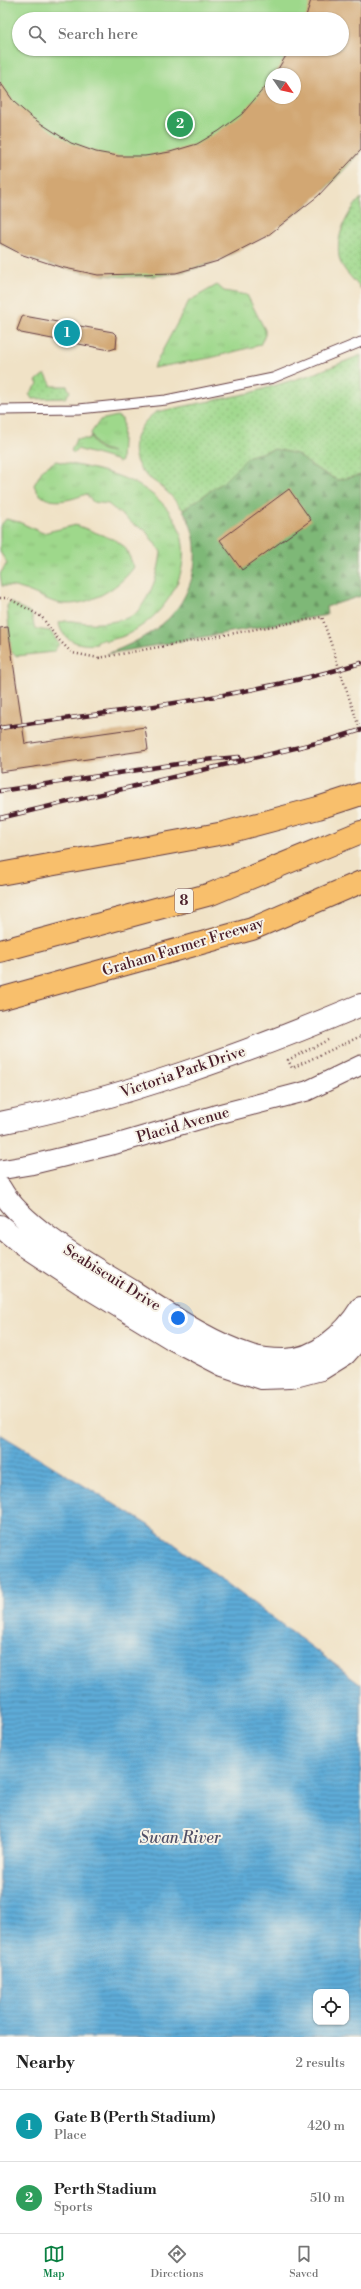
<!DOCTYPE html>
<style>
:root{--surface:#fff;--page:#f2f2f2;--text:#222;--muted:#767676;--line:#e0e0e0;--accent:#0b8043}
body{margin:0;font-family:"Libre Bodoni",serif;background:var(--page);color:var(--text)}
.controls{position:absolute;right:12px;bottom:12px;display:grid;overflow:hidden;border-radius:8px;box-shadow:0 1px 3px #0004}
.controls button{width:36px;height:36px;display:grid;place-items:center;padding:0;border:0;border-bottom:1px solid var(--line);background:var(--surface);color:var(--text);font:20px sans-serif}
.compass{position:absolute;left:265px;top:68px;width:36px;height:36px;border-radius:50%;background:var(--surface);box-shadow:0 1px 3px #0004;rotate:124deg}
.you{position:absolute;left:178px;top:1318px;width:14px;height:14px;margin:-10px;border:3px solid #fff;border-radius:50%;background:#1a73e8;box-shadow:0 0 0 6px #1a73e833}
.badge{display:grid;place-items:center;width:26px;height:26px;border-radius:50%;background:var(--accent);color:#fff;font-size:13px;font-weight:700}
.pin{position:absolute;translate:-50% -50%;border:2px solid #fff;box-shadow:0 1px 4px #0006}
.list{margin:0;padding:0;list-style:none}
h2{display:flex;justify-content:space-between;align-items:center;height:52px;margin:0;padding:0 16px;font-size:17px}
h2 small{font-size:13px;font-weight:400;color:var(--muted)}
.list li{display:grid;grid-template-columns:26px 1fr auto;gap:12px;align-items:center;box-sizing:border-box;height:72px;padding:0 16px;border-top:1px solid var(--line)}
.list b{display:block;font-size:15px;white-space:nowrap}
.list p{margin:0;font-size:13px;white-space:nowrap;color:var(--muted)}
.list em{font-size:13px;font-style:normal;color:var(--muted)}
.icon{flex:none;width:22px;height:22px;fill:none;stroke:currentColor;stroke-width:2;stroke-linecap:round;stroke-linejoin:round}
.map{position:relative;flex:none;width:361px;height:2037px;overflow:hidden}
.search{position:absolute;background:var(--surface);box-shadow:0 1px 3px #0004;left:12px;right:12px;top:12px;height:44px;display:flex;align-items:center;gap:10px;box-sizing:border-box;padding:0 14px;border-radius:22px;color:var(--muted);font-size:15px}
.sheet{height:196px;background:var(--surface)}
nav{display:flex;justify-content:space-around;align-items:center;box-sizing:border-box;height:56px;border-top:1px solid var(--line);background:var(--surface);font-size:11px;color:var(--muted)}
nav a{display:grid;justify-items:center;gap:2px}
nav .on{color:var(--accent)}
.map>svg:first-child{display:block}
.grass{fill:url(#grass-tufts);stroke:#747c5b}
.forest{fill:url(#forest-firs);stroke:#646c51}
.park{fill:url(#park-dots);stroke:#747c5b}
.pitch{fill:#9ed88b;stroke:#747c5b;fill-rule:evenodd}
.water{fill:url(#water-rules);stroke:#546581;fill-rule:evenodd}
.building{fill:#d2a773}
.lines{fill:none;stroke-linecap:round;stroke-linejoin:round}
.service-casing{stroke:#633c42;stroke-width:11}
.minor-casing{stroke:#633c42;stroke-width:21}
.tertiary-casing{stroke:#633c42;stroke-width:24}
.motorway-casing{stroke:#633c42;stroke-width:24}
.path{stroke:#633c42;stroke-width:2.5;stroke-dasharray:1 3;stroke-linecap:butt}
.service{stroke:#fff;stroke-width:9}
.minor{stroke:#fff;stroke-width:19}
.tertiary{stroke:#fff;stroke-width:22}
.motorway{stroke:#f8bf6c;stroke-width:22}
.rail-casing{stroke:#4a1f2b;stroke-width:4.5}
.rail{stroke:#f7f3e8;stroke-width:3;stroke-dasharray:9;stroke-linecap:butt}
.path-bridge{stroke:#633c42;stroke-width:2.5;stroke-dasharray:1 3;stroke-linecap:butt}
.labels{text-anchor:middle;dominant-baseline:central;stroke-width:4;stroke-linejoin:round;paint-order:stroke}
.shield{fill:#f7f3e8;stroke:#7e5f64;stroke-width:1}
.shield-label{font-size:14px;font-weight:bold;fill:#4a1f2b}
.street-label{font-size:15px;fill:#4a1f2b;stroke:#f7f3e8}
.water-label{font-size:16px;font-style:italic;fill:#515067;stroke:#f7f3e8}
</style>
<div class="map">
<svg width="361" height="2037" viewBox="0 0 361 2037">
<defs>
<pattern id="grass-tufts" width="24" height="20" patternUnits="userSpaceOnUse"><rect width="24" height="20" fill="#9ed88b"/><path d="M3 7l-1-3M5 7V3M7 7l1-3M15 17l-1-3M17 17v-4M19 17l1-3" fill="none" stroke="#8ab978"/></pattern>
<pattern id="forest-firs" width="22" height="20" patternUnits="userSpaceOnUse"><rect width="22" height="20" fill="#7eb877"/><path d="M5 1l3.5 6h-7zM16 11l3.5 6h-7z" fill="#699562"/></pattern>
<pattern id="park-dots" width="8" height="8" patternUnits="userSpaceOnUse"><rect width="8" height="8" fill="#9ed88b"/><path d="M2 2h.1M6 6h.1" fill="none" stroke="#8ab978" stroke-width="1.8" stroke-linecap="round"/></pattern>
<pattern id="water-rules" width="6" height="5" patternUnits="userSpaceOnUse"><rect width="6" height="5" fill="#5dabd7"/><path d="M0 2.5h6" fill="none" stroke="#4f8baf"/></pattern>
</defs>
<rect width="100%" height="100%" fill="#f7f3e8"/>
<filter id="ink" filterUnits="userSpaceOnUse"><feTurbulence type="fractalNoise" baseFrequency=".025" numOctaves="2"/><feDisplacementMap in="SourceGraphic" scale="8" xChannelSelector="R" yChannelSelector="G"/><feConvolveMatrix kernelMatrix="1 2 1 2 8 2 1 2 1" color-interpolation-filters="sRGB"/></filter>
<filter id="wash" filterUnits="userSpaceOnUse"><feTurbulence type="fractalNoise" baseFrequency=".012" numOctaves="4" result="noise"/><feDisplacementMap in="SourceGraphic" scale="16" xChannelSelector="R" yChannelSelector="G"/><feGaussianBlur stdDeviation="0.9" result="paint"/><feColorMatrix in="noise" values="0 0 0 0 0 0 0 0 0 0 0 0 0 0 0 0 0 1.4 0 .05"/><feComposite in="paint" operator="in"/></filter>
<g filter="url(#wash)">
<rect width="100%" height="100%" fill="#f0e2c6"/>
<path class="grass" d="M217 285 224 291 247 295 265 330V335L260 345 210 358 153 368 189 301Z
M117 416 122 419 123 423 121 461 118 463 116 460 77 449 74 453 71 451 76 439H89L91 435C94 448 100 450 112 452 99 447 96 449 91 433L100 420Z
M56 461C89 468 126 473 153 495 208 538 182 608 126 635 120 638 112 639 106 641L104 639 97 641V644C81 646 62 642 59 623 69 618 78 623 89 623 100 624 129 621 137 612 151 596 159 573 161 552L145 530 133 524 108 504 93 502 86 494C69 501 42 508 34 485L43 469Z
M6 519 19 522 43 533 76 525 115 540 125 547 134 567C119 589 82 611 54 602 37 596 21 585 2 586L0 574 7 563 0 552V526Z
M10 602 31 613 35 629 50 631 59 644 53 652 17 656 11 652 7 606Z"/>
<path class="forest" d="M275 449 297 454 312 466 337 480 361 475V596L326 607 327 615 107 654C128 646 151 635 168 619 196 591 205 544 183 510L223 482 249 456Z"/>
<path class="park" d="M361 198V289C355 281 343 270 340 261 334 239 346 214 361 198Z
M361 355V475L337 480 312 466 297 454 275 449 249 456 223 482 183 510C177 503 171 495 164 489 157 482 148 479 142 471 126 450 137 425 156 412L250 393 313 374Z
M43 375H46L52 386H67L70 392 65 398 32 399 29 394 38 384 36 381Z"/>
<path class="pitch" d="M0 0H361V150C342 175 318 196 294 215 270 233 246 248 219 260 151 290 63 277 0 243ZM19 19H342V49H19ZM271 74H295V98H271Z"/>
<path class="water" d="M0 1434 153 1528 361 1684V2037H0ZM316 1992H346V2022H316Z"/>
<g id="blocks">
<path class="building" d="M311 0H361V150L318 196 267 236 218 261 176 273 98 275 60 267 23 255 0 243V82L14 102 31 117 71 143 96 152 118 156H145L170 152 197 144 219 131 242 114 271 80V98H295V74H275L290 49H342V19H305Z
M24 316 113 332 117 336 116 348 110 350 21 333 17 330 22 317Z
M289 489 311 520 242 570 220 540Z
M8 627 25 744 145 727 148 750 0 772V628Z"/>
</g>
</g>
<g filter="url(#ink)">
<use href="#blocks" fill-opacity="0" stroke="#633c42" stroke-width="1"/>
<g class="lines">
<defs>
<path id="service" d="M0 410 79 409 166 400 273 378 361 342"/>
<path id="minor" d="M0 1170 30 1165 116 1144 215 1115 307 1091 361 1065"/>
<path id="tertiary" d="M0 1123C124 1098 244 1054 361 1005
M0 1188C22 1228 93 1267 132 1291 170 1315 208 1342 251 1356 260 1359 275 1360 284 1360 316 1360 345 1334 361 1308
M0 1226 22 1244 81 1283 173 1339 223 1365 262 1378 291 1377 321 1369 345 1354 361 1336"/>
<path id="motorway" d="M0 874 224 833 318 808 361 794
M0 951 211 894 361 832
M0 999 252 929 361 882"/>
</defs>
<use href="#service" class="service-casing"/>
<use href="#minor" class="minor-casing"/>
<use href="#tertiary" class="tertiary-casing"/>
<use href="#motorway" class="motorway-casing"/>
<path class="path" d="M0 598H8L42 617 56 637 72 653 99 658
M328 1040 288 1060 292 1068 361 1036"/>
<use href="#service" class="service"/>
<use href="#minor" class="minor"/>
<use href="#tertiary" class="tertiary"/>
<use href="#motorway" class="motorway"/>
<defs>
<path id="rail" d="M0 728C120 710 244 698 361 663
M0 791 204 760 239 757
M0 818 329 740 361 730"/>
</defs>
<use href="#rail" class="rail-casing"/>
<use href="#rail" class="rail"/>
<path class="path-bridge" d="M99 658 322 617 361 733"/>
</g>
</g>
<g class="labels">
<rect class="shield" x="175" y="889" width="18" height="24" rx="3"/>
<g class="shield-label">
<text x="184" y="901">8</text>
</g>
<g class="street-label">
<text transform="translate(183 947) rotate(-17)">Graham Farmer Freeway</text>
<text transform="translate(183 1072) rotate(-19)">Victoria Park Drive</text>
<text transform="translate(183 1125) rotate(-16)">Placid Avenue</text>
<text transform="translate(112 1278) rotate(32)">Seabiscuit Drive</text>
</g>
<g class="water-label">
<text x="180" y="1838">Swan River</text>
</g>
</g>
</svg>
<div class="controls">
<button><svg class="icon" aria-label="locate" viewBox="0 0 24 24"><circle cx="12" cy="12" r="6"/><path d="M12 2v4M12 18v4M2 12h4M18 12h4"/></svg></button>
</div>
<svg class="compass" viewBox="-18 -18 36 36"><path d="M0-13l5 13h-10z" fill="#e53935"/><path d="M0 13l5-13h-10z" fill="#767676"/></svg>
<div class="you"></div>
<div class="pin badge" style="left:67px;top:333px;background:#0f9aa8">1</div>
<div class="pin badge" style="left:180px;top:124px;background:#2e9e5b">2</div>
<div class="search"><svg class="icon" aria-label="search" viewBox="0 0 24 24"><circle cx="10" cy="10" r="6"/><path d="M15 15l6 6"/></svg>Search here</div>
</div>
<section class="sheet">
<h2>Nearby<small>2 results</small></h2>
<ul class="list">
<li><span class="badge" style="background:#0f9aa8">1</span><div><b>Gate B (Perth Stadium)</b><p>Place</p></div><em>420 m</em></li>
<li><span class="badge" style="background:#2e9e5b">2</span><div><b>Perth Stadium</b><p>Sports</p></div><em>510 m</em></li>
</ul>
</section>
<nav>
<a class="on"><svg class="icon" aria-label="map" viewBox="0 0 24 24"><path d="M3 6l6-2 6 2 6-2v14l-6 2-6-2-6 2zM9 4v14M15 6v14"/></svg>Map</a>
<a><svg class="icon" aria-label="directions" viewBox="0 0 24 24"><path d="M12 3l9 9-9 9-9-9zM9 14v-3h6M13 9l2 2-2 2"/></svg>Directions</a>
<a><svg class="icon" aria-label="saved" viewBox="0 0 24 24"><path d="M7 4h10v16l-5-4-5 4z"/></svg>Saved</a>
</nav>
